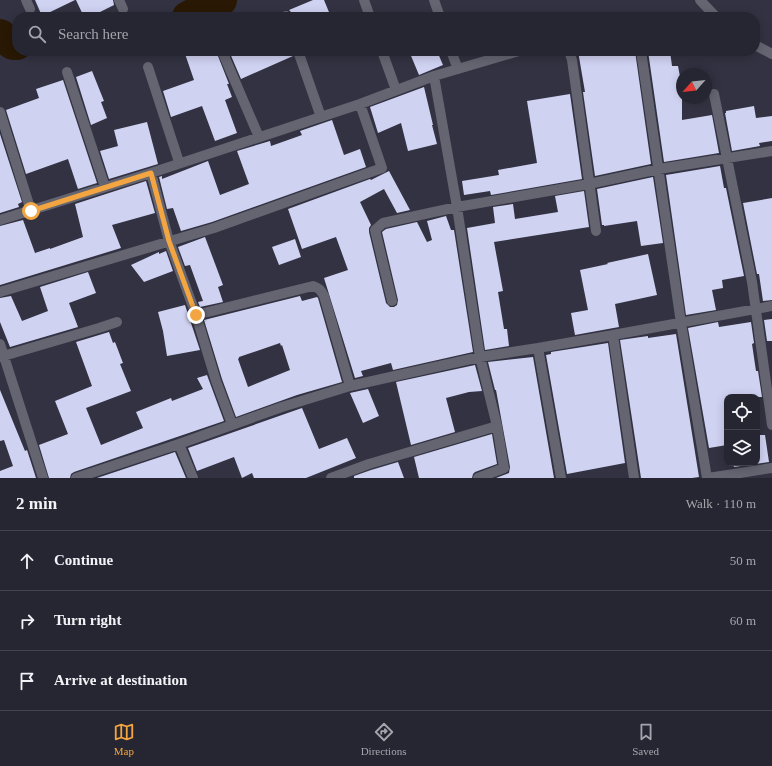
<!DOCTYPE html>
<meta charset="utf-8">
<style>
:root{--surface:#262632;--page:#2e2e3a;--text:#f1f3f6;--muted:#a4a5ac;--line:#42434d;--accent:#f2a541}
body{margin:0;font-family:Georgia,serif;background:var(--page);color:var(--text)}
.controls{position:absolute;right:12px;bottom:12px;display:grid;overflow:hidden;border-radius:8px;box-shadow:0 2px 10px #0003}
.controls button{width:36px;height:36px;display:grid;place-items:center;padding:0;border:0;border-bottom:1px solid var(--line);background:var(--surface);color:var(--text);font:20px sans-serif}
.compass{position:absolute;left:676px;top:68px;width:36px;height:36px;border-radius:50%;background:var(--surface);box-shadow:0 2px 10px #0003;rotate:243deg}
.stop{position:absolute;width:12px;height:12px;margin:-9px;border:3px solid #f2a541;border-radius:50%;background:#fff}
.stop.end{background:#f2a541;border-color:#fff;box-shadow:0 1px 4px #0008}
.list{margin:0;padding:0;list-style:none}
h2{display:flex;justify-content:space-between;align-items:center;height:52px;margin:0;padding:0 16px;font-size:17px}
h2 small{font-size:13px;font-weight:400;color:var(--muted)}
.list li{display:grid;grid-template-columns:26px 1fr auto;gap:12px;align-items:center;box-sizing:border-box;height:60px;padding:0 16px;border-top:1px solid var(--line)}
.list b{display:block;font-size:15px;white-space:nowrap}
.list em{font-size:13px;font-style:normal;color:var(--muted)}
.icon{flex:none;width:22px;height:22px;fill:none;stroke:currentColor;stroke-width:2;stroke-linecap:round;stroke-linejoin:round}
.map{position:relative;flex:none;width:772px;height:478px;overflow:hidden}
.search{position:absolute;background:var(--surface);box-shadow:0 2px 10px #0003;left:12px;right:12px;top:12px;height:44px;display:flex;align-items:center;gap:10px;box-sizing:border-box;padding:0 14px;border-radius:16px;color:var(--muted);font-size:15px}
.sheet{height:232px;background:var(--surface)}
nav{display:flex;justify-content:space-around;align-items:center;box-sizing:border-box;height:56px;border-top:1px solid var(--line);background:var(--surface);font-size:11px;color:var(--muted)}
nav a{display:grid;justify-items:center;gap:2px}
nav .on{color:var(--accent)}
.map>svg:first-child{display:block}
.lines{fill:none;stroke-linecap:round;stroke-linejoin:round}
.river{stroke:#291803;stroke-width:32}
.building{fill:#d0d2f2;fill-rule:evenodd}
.minor{stroke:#646571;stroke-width:10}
.route{stroke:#f2a541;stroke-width:5}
</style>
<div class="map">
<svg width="772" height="478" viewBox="0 0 772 478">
<rect width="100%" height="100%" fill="#323242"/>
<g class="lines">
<path class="river" d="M188 17 221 0
M0 35 13 44H17"/>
</g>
<path class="building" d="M35 0H75L42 16Z
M76 0H113L114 5 90 17H84Z
M313 0H324L331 17H292V13L289 10Z
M184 51H216L229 84H227L232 97 225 100 237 133 215 141 202 106 171 117 163 91 194 80Z
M229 51H292L293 56 241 79Z
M409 51H437L443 65 419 75Z
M578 51H635L651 164 595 176 583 92H585Z
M648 51H670L672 66H678L682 87V120L712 115 719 153 664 162Z
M92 71 104 101 101 102 107 118 91 125 76 77Z
M63 80 97 183 78 189 68 159 26 174 6 110 39 98 36 89Z
M424 87 433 125H432L437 144 408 151 401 123 378 133 370 107Z
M570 94 582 179 491 195 490 191 464 195 462 181 499 175 498 170 537 163 527 101Z
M754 106 756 118 772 116V141L759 143 760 146 732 151 725 113H726V111Z
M332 120 344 155 360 149 366 167 212 222 181 231 173 208 167 209 159 177 162 176V179L208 161 220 195 249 184 237 151 270 141 271 146 302 135 300 131Z
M147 122 158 164 109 179 100 151 118 146 114 130Z
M0 134 22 202 18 204 19 207 0 213Z
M720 166 724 188H726L744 276 722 280 723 288 712 290 716 310 686 315 666 175Z
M389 171 410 210 397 213 384 189 360 202 371 225 369 228V232L386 303 390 307H394L397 305 398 300 382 232 386 229 417 222 427 242 432 240 427 221 446 216 451 230H454L473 352 393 370 391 363 361 371 363 376 355 378 324 278 348 270 336 237 302 249 288 209 370 179 371 180Z
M653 177 663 243 641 246 637 221 604 226V225H602L597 189Z
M146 181 155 213 112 225 121 248 0 285V226L23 220 35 253 50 248V249L83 237 75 204Z
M584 191 589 227 494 242 503 291 498 292 504 329H507L509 346 485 350 467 228 495 223 493 207 513 204 515 219 558 212 555 196Z
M772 198V300L763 301 759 274H757L743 203Z
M205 237 223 285 218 287 223 302 200 307 198 302 203 301 190 265 185 266 178 247Z
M295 239 301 257 279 265 272 247Z
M166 251 173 271 144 282 131 265 159 252V254Z
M648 254 657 295 615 304 619 327 575 335 571 313 588 310 580 270 608 264 607 263Z
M88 272 96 293 69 303 78 327 10 347 0 322V298L11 296 22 321 48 311 40 287Z
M300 296 302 301 317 297 318 298 342 382 297 395 236 417 222 379 204 320ZM280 343 281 346 282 345 290 370 248 387 238 359 239 358V357Z
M185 305 200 350 167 356 163 331 158 312Z
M772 319V341H767L764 320Z
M718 322 719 327 751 322 754 343 752 344 756 371H758L762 397H727V445L709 448 688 328Z
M109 332 113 343 115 342 123 363 120 364 131 391 86 408 101 445 143 428 136 412 171 398 172 401 203 389 197 378 207 375 224 421 74 472 71 474 70 478H49L39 445 68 434 55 401 92 386 76 342Z
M676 334 699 477 692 478H641L620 340 648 336V338Z
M608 343 625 463 567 474 546 355 551 354V352Z
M533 357 554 478H496L509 473 510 467 496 390H495L488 362Z
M475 365 482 391 469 392 446 398 455 432 411 445 396 382Z
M368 389 379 416 363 423 350 393Z
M0 390 25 451 27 450 36 478H0V471L13 466 4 440 0 441Z
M302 408 319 449 347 438 356 458 306 478H254L252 473 242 478 234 457 197 471 188 448Z
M492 434 497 464 475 472 473 474 472 478H419L414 457Z
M757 435H765L769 462 734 467 733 463H757Z
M175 452 186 478H97Z
M398 462 404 478H354V476L371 470Z"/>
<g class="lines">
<path class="minor" d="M26 0 30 9
M119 0 123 9
M364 0 370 17
M434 0 440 17
M700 0 716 17
M286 16V17
M755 45 772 54
M222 51 259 137
M298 51 321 117
M382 51 396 90
M451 51 458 69
M569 51 572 60 596 231
M641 51 681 323 707 478
M148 67 179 162
M67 72 105 187
M434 76 457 207 480 357 497 426 504 468 478 478
M714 94 752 282 772 425
M0 112 31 211
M151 173 169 241 196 315 216 381 232 424
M0 220 151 173 360 104 434 76 519 51
M0 292 214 228 382 168 360 104
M392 301 375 230 383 223 457 207 589 184 659 169 772 151
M196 315 313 286C319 288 321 290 324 296L350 386
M0 344 43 478
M0 357 99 328 117 322
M179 444 193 478
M76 478 179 444 282 407 350 386 480 357 538 348
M331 478 369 464 497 426
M561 478 538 348 613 335
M634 478 613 335 772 306
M708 478 772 468"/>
</g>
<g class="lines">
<path class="route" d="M31 211 151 173 169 241 196 315"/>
</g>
</svg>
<div class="controls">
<button><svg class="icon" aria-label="locate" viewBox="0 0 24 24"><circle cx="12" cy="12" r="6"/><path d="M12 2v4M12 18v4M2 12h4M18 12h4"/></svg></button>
<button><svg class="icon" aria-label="layers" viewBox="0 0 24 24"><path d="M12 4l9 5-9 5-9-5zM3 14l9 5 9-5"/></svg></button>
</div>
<svg class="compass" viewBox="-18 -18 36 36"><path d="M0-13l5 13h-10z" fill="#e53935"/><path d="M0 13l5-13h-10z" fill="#a4a5ac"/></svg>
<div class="stop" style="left:31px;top:211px"></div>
<div class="stop end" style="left:196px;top:315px"></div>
<div class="search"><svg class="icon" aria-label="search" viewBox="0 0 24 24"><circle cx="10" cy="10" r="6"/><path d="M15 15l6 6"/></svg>Search here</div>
</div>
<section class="sheet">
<h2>2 min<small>Walk · 110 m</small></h2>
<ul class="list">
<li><svg class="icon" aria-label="ahead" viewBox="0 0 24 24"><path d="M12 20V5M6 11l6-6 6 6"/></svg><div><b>Continue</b></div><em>50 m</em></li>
<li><svg class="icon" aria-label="right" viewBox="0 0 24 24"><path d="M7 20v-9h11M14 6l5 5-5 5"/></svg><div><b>Turn right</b></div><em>60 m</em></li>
<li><svg class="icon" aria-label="arrive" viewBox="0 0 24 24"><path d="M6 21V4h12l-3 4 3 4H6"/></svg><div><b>Arrive at destination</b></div></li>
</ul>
</section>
<nav>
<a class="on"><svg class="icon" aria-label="map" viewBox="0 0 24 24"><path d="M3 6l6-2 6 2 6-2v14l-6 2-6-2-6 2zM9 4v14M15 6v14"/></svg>Map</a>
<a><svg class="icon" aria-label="directions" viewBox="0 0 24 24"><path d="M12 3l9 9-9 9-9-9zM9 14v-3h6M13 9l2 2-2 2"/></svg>Directions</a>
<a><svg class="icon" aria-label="saved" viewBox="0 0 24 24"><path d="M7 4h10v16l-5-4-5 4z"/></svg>Saved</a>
</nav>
